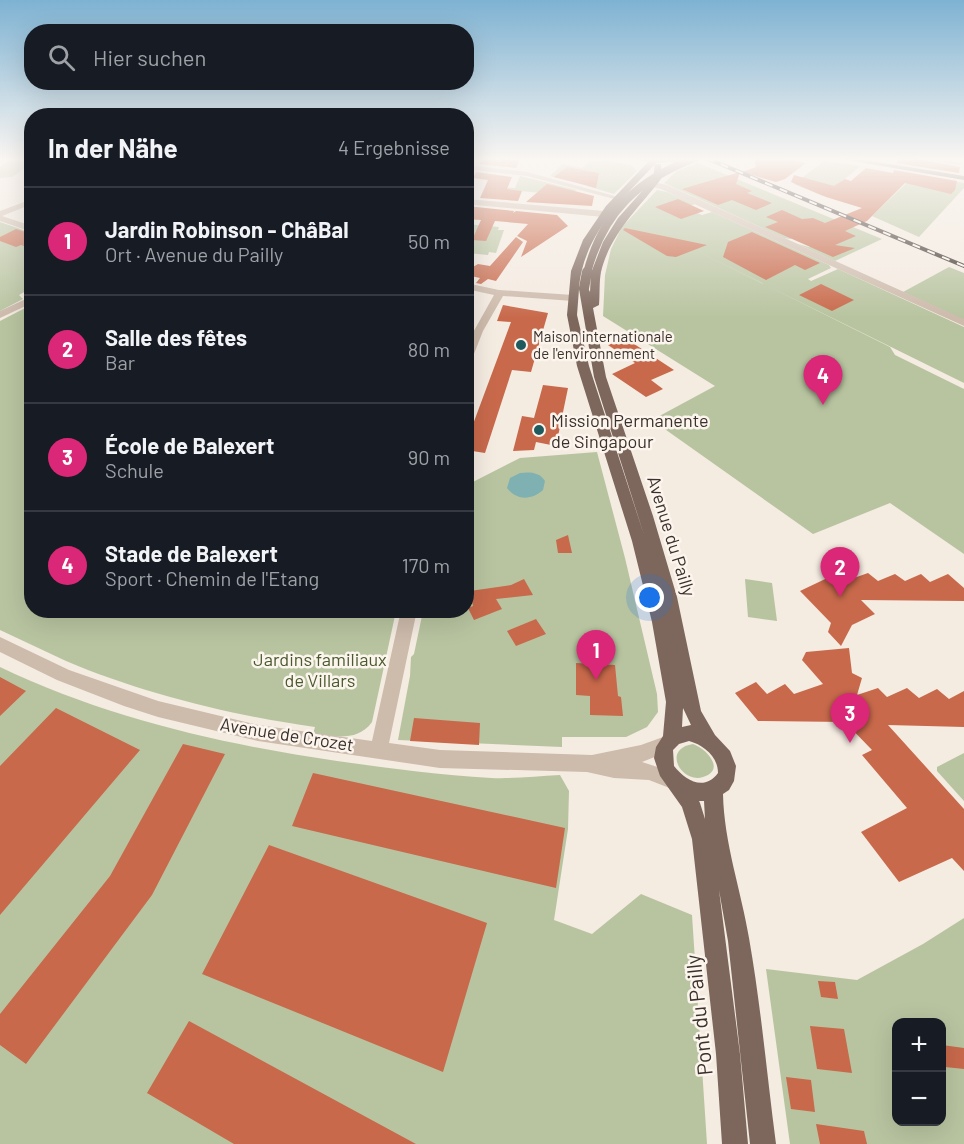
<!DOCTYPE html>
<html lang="de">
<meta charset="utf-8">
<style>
:root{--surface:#171b24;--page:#20242c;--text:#f1f3f6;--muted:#9ea1a6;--line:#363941;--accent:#db2777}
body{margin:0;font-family:Barlow,sans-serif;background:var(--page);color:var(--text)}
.controls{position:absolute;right:18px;bottom:18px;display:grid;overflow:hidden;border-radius:12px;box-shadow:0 6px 24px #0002}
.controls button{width:54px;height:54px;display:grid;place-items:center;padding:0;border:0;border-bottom:2px solid var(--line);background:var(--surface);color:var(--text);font:30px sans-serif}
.you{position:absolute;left:650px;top:598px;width:21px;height:21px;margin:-15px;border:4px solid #fff;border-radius:50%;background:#1a73e8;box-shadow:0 0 0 9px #1a73e833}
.badge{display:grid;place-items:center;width:39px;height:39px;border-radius:50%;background:var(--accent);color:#fff;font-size:20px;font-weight:700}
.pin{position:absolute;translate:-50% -50px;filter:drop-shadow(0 2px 3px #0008)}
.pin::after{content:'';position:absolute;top:32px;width:21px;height:18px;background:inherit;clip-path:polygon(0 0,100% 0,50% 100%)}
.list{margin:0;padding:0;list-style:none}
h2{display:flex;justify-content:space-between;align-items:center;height:78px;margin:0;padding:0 24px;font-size:26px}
h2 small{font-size:20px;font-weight:400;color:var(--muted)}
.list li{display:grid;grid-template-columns:39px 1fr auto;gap:18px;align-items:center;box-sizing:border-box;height:108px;padding:0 24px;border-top:2px solid var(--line)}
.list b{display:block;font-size:22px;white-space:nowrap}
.list p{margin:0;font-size:20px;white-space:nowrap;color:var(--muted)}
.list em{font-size:20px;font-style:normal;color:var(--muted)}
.icon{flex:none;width:33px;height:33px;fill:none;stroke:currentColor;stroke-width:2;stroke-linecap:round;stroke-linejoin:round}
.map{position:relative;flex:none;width:964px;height:1144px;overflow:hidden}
.search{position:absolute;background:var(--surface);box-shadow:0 6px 24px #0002;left:24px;top:24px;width:450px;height:66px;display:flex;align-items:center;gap:15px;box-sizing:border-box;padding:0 21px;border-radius:24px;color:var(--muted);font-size:22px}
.panel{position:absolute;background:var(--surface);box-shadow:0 6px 24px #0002;left:24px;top:108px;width:450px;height:510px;border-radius:24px}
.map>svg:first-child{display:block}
.green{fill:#b8c4a0;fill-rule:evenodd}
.water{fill:#7fb0b2}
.building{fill:#c8694b}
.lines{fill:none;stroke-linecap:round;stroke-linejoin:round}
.minor{fill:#cdbbac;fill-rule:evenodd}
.major{fill:#7d675c;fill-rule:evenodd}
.rail-casing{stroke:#3b302b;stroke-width:4}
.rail{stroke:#fbf5ee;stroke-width:2;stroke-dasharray:8;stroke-linecap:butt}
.major-bridge-far1{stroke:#7d675c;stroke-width:8}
.major-bridge{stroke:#7d675c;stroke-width:10}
.poi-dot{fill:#1f5a5e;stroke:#fbf5ee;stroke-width:2}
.labels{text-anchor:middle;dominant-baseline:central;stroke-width:5;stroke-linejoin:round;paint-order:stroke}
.far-poi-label{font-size:15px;fill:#3b302b;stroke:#fbf5ee;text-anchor:start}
.poi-label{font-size:18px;fill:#3b302b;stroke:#fbf5ee;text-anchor:start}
.street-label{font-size:18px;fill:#3b302b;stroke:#fbf5ee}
.park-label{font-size:18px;fill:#4a5a2e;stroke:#fbf5ee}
.near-street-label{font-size:21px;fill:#3b302b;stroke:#fbf5ee}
</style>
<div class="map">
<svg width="964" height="1144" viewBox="0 0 964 1144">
<rect width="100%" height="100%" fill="#f4ebe1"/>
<path class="green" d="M0 158H31V170L25 168 12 177 0 178V167L8 161 0 160Z
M594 158 631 165 637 171 614 194 587 186 589 184 572 178 568 181 550 176 563 164 582 168Z
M824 161 861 166 823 196 794 184Z
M698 163 882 239 835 261 798 244 809 247 814 245 806 232 790 239 784 238 664 183 677 171Z
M915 175 964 183V188L919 237 872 216Z
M520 176 577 190 566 195 485 188 486 186 515 188Z
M657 190 667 192 695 204 685 208 702 215 712 212 829 265 831 268 808 279 811 281 838 269 964 327V383L697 251 890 347 895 355 964 389V554L890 503 813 534 652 420 715 386 603 316 605 275 611 249 622 227Z
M0 222 32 233 31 293 26 291 19 295 23 299 0 311Z
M466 224 499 227 498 230H504L496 253 489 252 488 255 467 253Z
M949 267 964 273V320L903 292Z
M31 305 32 610 396 611 372 722C358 742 334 736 313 734L315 727C234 716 141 693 66 661 44 651 22 640 0 630V321Z
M597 452 625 558 657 694 658 712 647 727 626 737H562V747L398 740 410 676 411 657 414 654 423 611 466 610 467 485 520 458Z
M745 579 772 583 777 621 748 617Z
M0 667C107 718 221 744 337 761 388 768 439 775 491 778 514 779 537 776 560 775L569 791 568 829 554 920 592 934 641 894 692 915 707 1144H0Z
M693 744C707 749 726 770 703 777 682 784 661 749 693 744Z
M964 753V801L937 771V767Z
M964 918V1144H790L766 969 857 980 923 944ZM896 1022H942V1122H896Z"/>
<path class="water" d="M520 473C530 472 539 472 545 481L543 490C532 500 517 501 507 488L510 478Z"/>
<path class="building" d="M484 158H520L516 168 480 164Z
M754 158H778L806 163 785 179 776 182 742 172 756 167Z
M898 158H911L960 167 959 173 897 163Z
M567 167 599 173 596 188 554 177Z
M866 168 893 173 894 170 957 181 955 190 951 194 905 183 867 221 845 231 856 236 835 245 855 248 833 257 765 227 778 222 766 217 782 210 802 219 813 218 825 223 862 208 826 197 791 182 794 175 834 186 845 179 851 181Z
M476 172 512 177 507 189 522 191 518 201 480 198 488 180 473 178Z
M740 172 736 184 752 191 747 193 772 203 756 210 732 200 718 205 682 189Z
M547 184 594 196 592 206 526 202Z
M678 199 704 211 681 219 655 207Z
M466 206 514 211 513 213 516 211 557 215 568 226 521 257 527 241 517 236 528 224 495 221 486 241 472 240 481 220 466 219Z
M625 228 707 245 676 257 667 256 623 230Z
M16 229 32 234V249L21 245 16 247 0 241V237Z
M752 232 820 263 805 270 795 265 766 280 723 257 728 242Z
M516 237 523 242 496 281 488 279 481 284 476 283 480 278 466 275V271L478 264 490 266Z
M821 284 854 300 832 311 799 295Z
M503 305 548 313 531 372 512 370 485 453 466 450V443L511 322 497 321Z
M625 338 674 370 651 380 663 389 646 397 612 374 635 363 608 345Z
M543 385 568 388 556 446 536 442 534 450 513 451 522 416 534 418Z
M568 535 572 553H558L556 540Z
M842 571 851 579 868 573 878 581 895 574 905 581 921 574 930 582 948 574 964 588V601L861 600 875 614 852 625 841 646 828 632 831 623 800 591Z
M524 579 533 595 496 599 502 609 474 620 468 608 473 606 470 591 511 585Z
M536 619 546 634 516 646 507 631Z
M849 648 852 673 862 678 857 695 878 688 887 697 907 688 919 698 937 689 949 699 964 691V727L888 725 964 809V871L952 858 899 882 861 832 907 808 862 755 872 750 845 722 758 721 735 693 756 682 767 694 785 684 794 694 823 684 802 660 806 652Z
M576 663 615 665 618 696 621 697 623 716 590 715V696L576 695Z
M0 677 26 691 0 716Z
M56 708 140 750 0 915V766Z
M414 718 480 723 479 745 410 741Z
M183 744 225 754 152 895 26 1064 0 1045V1014L110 876Z
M313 773 565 828 556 888 292 826Z
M269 845 487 923 443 1072 202 974Z
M818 981 835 982 838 999 821 997Z
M189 1021 416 1144H234L147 1093Z
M810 1026 844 1029 852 1073 817 1069Z
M942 1045 964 1048V1069L945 1067Z
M786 1077 811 1080 815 1112 791 1109Z
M816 1124 864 1131 867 1144H820Z"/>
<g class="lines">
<path class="minor" d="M918 158H937L962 163 958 165Z
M466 165 527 172 622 198 618 200 527 176 466 169Z
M652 182 667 185 964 319V326L661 189 649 186 648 184Z
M32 199V204L2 216 32 226V232L0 221V211Z
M466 199 604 211 608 214 604 217 466 204Z
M466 283 499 290 573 295 578 298 573 301 503 296 483 331 472 359 466 362V345L494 295 466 289Z
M32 296V303L0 318V311Z
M401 610H417L389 743 440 750 592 755 641 745 666 736 672 738 675 744 672 750 642 762 679 774 681 780 679 786 672 789 649 780 614 778 587 772 440 768 258 741 158 717 124 706 57 680 0 652V637L69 670 158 701 258 725 372 741Z"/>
<path class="major" d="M627 158H702L698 160 656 163C622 199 584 235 579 287L587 286 590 292 591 273 603 242 618 218 653 179 655 164H661V179C638 209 610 234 601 272 599 282 600 295 599 305L593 308 606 377 653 516 677 597 701 711 715 735 730 751 736 766 734 781 729 790 723 794C724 843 741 890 749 938 761 1006 767 1076 776 1144H750L728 941 719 890 740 1054 748 1144H722L716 1054 692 839 682 807 660 776 654 758 656 747 663 736 666 702 652 622 632 541 577 366 567 315 571 271 583 240 606 206 648 162ZM579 289 594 377 644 535 589 366 577 315ZM683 708 691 725 682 727ZM689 741C704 745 718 757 718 773 704 792 685 780 674 766L673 750 679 744ZM699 801H704L705 819 700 803Z
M835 158H852L964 176V180Z"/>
<defs>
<path id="rail" d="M706 158 964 266"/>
</defs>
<use href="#rail" class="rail-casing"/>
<use href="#rail" class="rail"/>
<path class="major-bridge-far1" d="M587 273C603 212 637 180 695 158"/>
<path class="major-bridge" d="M584 288 587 272"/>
</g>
<linearGradient id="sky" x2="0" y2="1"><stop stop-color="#7eb2d2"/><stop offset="0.5" stop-color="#faf6f2"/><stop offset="1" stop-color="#faf6f2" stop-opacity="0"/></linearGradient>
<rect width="964" height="318" fill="url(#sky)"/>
<g class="poi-dot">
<circle cx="521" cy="345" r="6"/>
<circle cx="539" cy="430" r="6"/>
</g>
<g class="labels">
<g class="far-poi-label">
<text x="533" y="336">Maison internationale<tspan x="533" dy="17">de l'environnement</tspan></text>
</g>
<g class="poi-label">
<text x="551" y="420">Mission Permanente<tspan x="551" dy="21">de Singapour</tspan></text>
</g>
<g class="street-label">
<text transform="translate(672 536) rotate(73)">Avenue du Pailly</text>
<text transform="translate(287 734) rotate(9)">Avenue de Crozet</text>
</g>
<g class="park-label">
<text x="320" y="659">Jardins familiaux<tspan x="320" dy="21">de Villars</tspan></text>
</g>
<g class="near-street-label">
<text transform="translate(698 1015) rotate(-96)">Pont du Pailly</text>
</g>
</g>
</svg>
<div class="controls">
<button>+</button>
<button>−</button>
</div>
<div class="you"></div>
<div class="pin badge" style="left:596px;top:680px">1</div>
<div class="pin badge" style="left:840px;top:597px">2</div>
<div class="pin badge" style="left:850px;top:743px">3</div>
<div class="pin badge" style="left:823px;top:405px">4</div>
<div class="search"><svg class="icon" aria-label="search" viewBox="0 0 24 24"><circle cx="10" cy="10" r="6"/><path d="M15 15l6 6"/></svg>Hier suchen</div>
<section class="panel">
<h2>In der Nähe<small>4 Ergebnisse</small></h2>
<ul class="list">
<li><span class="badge">1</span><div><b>Jardin Robinson - ChâBal</b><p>Ort · Avenue du Pailly</p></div><em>50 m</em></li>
<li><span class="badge">2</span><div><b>Salle des fêtes</b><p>Bar</p></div><em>80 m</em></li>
<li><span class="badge">3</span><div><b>École de Balexert</b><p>Schule</p></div><em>90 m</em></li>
<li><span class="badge">4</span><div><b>Stade de Balexert</b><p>Sport · Chemin de l'Etang</p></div><em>170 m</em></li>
</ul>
</section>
</div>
